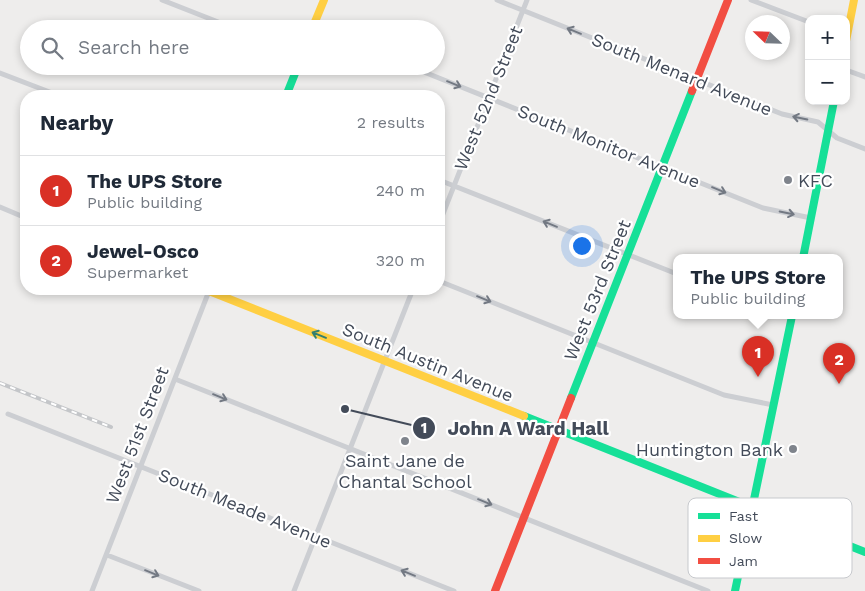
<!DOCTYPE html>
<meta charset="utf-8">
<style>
:root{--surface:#fff;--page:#f6f6f7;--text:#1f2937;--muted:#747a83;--line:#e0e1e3;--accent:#d93025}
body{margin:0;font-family:"Work Sans",sans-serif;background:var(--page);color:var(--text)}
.controls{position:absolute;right:15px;top:15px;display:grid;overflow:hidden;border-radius:10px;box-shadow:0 2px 8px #0003}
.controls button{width:45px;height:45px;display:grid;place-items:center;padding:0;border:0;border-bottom:1px solid var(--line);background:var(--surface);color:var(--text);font:25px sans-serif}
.compass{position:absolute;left:745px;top:15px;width:45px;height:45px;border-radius:50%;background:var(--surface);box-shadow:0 2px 8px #0003;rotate:293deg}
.you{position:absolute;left:581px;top:245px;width:18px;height:18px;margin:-12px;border:4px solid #fff;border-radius:50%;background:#1a73e8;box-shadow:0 0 0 8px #1a73e833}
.badge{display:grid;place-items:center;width:32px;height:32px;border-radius:50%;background:var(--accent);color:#fff;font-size:16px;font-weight:700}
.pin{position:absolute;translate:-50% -41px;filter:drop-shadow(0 1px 2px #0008)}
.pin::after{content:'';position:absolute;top:26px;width:18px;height:15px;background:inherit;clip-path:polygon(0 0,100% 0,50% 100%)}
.popup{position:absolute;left:673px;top:254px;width:170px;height:65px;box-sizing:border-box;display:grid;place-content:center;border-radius:10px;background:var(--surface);filter:drop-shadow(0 1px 4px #0005);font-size:16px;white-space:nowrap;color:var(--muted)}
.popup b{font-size:19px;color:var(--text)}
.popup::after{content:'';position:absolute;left:50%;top:100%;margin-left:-10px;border:10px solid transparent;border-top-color:var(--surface)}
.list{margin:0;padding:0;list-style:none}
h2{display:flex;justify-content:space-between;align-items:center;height:65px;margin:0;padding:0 20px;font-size:21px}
h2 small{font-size:16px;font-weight:400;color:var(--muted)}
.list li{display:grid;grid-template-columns:32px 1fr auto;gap:15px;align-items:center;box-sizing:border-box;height:70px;padding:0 20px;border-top:1px solid var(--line)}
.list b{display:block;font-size:19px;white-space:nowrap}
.list p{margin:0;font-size:16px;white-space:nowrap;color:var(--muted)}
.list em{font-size:16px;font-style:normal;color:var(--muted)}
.icon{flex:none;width:28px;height:28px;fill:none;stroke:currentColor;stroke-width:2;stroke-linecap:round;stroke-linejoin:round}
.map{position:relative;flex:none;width:865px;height:591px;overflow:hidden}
.search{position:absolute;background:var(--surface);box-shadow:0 2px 8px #0003;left:20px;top:20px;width:425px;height:55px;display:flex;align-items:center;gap:12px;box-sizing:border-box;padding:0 18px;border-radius:28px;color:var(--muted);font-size:19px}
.panel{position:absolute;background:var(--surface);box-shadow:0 2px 8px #0003;left:20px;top:90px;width:425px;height:205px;border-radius:20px}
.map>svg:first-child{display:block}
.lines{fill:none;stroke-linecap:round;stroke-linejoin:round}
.street{stroke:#ccced2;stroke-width:5}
.fast{stroke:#16e098;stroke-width:8}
.slow{stroke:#ffcf43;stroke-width:8}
.jam{stroke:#f24e42;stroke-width:8}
.rail-casing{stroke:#c4c6c9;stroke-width:4}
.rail{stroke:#fff;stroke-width:2;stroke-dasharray:5.5;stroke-linecap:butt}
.oneway{stroke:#737983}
.oneway2{stroke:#337f6f}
.poi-dot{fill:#7f848c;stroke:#fff;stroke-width:2}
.labels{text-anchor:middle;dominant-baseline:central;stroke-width:4.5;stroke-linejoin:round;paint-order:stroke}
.street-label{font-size:18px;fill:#434b59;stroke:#fff}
.poi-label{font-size:18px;fill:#434b59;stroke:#fff;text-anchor:start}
.key{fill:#fff;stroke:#c7c9cd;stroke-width:1}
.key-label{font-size:14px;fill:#434b59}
.leader{fill:none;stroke:#434b59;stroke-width:2}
.callout-dot{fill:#434b59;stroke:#fff;stroke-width:2}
.mark-label{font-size:15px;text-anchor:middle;font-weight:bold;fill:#fff}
.callout-label{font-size:19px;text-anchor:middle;font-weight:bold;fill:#434b59;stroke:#fff;stroke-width:4.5;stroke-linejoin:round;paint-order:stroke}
</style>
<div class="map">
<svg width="865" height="591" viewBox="0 0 865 591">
<rect width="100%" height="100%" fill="#eeedec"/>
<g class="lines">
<path class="street" d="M162 0 236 29
M497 0 782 114 818 122 837 138 865 149
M751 0 809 22
M409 66 763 208 811 218
M846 70 865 77
M0 73 60 96
M439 180 677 274
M0 207 26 218
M439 224 527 0
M439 281 724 395 773 405
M175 379 708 591
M8 414 454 591
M107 555 199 591
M92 591 209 291 203 289
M294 591 413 289"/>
<path class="fast" d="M286 96 298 66
M803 258 834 101
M571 398 692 91
M524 416 865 552
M735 591 792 316"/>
<path class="slow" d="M312 29 324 0
M846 41 854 0
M210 289 209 291 524 416"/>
<path class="jam" d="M692 91 728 0
M495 591 571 398"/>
<defs>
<path id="rail" d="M0 383 111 427"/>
</defs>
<use href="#rail" class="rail-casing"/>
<use href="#rail" class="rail"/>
</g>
<defs><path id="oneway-shaft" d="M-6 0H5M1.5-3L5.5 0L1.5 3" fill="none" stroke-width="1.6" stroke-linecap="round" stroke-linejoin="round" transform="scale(1.25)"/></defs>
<g class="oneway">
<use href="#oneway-shaft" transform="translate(574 31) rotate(-158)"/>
<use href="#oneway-shaft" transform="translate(454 84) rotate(22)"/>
<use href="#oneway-shaft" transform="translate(800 118) rotate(-168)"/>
<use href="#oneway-shaft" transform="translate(719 190) rotate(22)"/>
<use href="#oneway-shaft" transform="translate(787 213) rotate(12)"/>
<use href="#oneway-shaft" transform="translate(550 224) rotate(-158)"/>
<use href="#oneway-shaft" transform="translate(484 299) rotate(22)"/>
<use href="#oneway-shaft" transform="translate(220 397) rotate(22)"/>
<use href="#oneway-shaft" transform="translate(485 502) rotate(22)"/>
<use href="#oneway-shaft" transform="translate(152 573) rotate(22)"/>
<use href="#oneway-shaft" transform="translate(408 573) rotate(-158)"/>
</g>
<use class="oneway2" href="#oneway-shaft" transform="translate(319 335) rotate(-158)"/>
<g class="poi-dot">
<circle cx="788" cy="180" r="5"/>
<circle cx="405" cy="441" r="5"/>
<circle cx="793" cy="449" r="5"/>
</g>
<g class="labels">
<g class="street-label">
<text transform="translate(682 74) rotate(22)">South Menard Avenue</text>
<text transform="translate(488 98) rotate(-68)">West 52nd Street</text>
<text transform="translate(609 146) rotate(22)">South Monitor Avenue</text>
<text transform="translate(597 290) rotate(-68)">West 53rd Street</text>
<text transform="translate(428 362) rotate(22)">South Austin Avenue</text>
<text transform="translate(137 435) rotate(-69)">West 51st Street</text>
<text transform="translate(245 508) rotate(22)">South Meade Avenue</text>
</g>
<g class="poi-label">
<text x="798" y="180">KFC</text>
<text x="783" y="449" text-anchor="end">Huntington Bank</text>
<text x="405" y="460" text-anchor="middle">Saint Jane de<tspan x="405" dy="21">Chantal School</tspan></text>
</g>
</g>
<rect x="688" y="498" width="164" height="80" rx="8" class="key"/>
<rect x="698" y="513" width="22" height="6" fill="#16e098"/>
<rect x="698" y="535" width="22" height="7" fill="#ffcf43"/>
<rect x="698" y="558" width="22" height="6" fill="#f24e42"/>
<g class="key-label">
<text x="729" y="521">Fast</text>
<text x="729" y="543">Slow</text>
<text x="729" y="566">Jam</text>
</g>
<path class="leader" d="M345 409L424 428"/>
<g class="callout-dot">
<circle cx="345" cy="409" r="5"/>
<circle cx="424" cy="428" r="12"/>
</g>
<g class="mark-label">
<text x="424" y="433">1</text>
</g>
<g class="callout-label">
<text x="528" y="435">John A Ward Hall</text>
</g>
</svg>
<div class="controls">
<button>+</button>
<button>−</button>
</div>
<svg class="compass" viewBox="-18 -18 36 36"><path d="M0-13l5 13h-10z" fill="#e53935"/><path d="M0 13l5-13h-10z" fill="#747a83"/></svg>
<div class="you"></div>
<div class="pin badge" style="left:758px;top:377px">1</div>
<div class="popup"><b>The UPS Store</b>Public building</div>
<div class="pin badge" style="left:839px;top:384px">2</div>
<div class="search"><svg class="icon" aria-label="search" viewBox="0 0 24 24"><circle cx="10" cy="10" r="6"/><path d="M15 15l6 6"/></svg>Search here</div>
<section class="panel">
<h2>Nearby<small>2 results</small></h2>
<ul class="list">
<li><span class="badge">1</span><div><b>The UPS Store</b><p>Public building</p></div><em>240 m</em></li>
<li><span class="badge">2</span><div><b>Jewel-Osco</b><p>Supermarket</p></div><em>320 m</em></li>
</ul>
</section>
</div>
